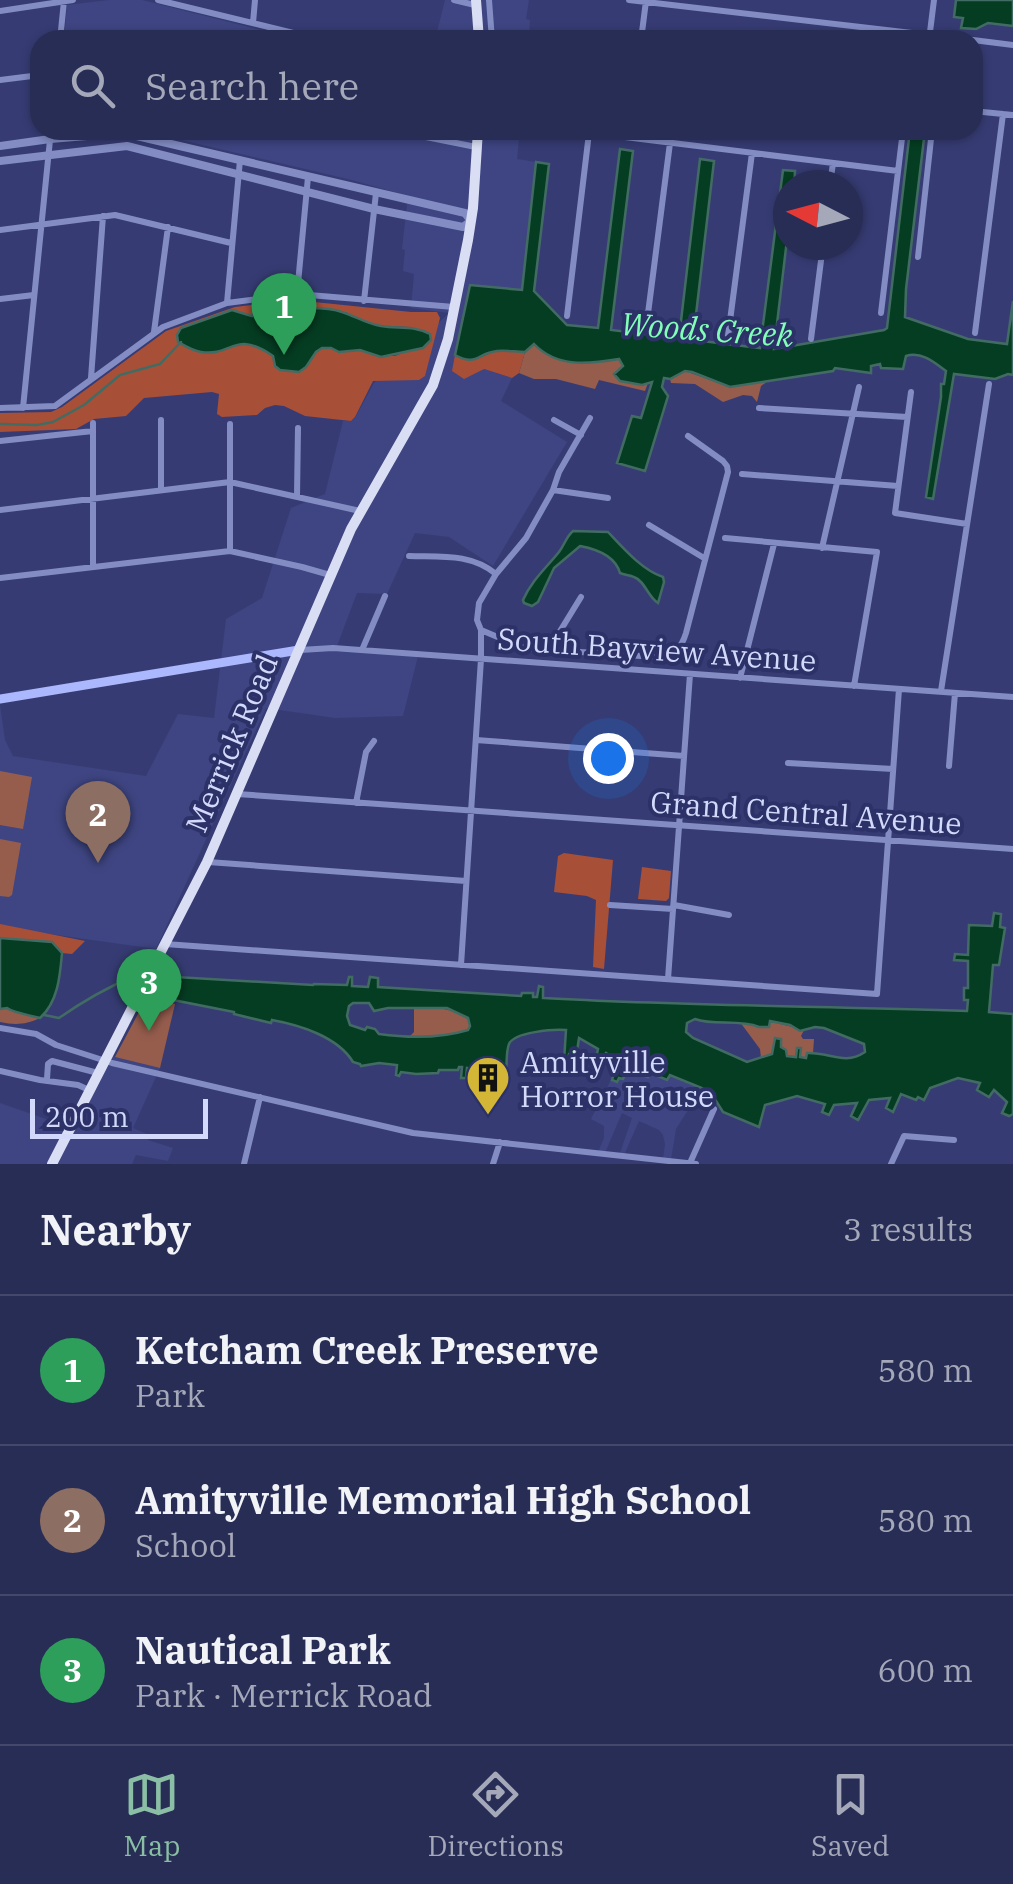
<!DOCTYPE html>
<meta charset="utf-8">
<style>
:root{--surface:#282d56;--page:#30355c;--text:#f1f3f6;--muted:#a5a8b9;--line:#44496c;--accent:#8abfa5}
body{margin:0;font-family:"IBM Plex Serif",serif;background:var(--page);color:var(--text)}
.compass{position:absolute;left:773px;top:170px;width:90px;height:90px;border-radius:50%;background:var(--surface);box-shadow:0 2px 8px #0004;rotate:276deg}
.scale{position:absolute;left:30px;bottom:25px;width:178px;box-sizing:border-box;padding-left:10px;border:5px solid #d2d9fa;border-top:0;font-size:28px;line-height:35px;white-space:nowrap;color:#d2d9fa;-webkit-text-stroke:8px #2c3167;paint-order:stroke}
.you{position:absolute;left:608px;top:758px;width:35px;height:35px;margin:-25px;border:8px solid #fff;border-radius:50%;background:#1a73e8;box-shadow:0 0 0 15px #1a73e833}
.badge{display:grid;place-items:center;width:65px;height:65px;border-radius:50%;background:var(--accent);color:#fff;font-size:32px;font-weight:700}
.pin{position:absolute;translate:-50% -82px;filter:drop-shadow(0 2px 5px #0008)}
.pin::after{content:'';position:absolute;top:52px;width:35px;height:30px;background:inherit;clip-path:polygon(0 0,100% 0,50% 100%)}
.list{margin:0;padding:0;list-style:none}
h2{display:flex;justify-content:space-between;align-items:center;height:130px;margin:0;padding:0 40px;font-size:42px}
h2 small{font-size:32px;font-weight:400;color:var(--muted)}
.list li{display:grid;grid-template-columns:65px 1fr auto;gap:30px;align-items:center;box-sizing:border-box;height:150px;padding:0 40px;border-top:2px solid var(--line)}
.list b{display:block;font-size:38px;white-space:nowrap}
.list p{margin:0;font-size:32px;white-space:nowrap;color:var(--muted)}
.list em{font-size:32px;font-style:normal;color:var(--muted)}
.icon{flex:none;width:55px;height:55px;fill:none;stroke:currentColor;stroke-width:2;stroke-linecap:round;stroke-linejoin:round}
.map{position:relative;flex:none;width:1013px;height:1164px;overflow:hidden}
.search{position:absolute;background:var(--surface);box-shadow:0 2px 8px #0004;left:30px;right:30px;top:30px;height:110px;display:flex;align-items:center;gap:25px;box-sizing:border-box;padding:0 35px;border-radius:30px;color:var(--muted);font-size:38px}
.sheet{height:580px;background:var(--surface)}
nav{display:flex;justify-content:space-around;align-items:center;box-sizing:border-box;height:140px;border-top:2px solid var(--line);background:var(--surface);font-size:28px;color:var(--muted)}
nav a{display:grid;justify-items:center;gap:5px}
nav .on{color:var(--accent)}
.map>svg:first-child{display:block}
.built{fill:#3e4582}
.green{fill:#965d4d}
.forest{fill:#a84f38;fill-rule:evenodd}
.water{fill:#053d22;stroke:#426c63;stroke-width:2.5;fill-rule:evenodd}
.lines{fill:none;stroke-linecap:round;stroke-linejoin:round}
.stream{stroke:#426c63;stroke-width:2.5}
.minor{stroke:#838dc4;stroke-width:6}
.tertiary{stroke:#838dc4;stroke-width:8}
.secondary{stroke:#acb8fd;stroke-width:9}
.primary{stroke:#d9def4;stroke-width:10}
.labels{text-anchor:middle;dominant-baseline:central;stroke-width:8;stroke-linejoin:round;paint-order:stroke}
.street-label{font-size:30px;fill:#d2d9fa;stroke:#2c3167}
.poi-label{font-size:30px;fill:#d2d9fa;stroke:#2c3167;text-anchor:start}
.water-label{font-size:32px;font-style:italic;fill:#82ffb6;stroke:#2c3167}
</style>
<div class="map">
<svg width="1013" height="1164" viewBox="0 0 1013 1164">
<rect width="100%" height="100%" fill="#363c73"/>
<path class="built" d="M109 0H142L300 40H64L67 5Z
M445 0H529L526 19 530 20 529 40H428L430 31 437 32Z
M139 130H520L517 159 536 162 522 291 459 344 455 355 484 369 512 378 501 401 567 442 493 566 449 537 415 533 387 594 357 593 337 646 419 652 403 716 335 718 266 708 156 949 0 927V705L5 740 13 756 146 776 178 714 214 718 226 619 262 598 291 508 325 494 343 421H351L355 418 374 383 449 313 411 308 414 274 403 271 405 250 402 249 408 196 352 180Z
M106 1052 115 1057 160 1068 133 1128 149 1135 148 1140 173 1148 168 1161 136 1155 132 1164H0V1103L69 1127Z
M616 1070 617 1081 627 1070 648 1077 651 1072 670 1075 702 1088 676 1129 671 1159H663L665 1144 663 1135 659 1130 639 1121 625 1153H620L632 1118 622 1113 605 1153 598 1152 604 1138V1126L591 1119Z"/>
<path class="green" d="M534 344C557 368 589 364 619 358L623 366 641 385 648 383 645 391 599 380 595 389 556 379H534L519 373 525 352Z
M685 371 730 387 768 381 761 386 757 402 752 396 743 395 723 402 695 384 671 383 670 379Z
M0 771 32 777 23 829 0 825Z
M0 839 21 843 12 895 9 897 0 896Z
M147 997 175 1004 160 1068 115 1057Z
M7 1008C15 1014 30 1014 40 1018 25 1025 15 1025 0 1022V1009Z
M414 1008C436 1008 454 1006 471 1022L468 1030 450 1035 408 1038 414 1032Z
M769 1021 804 1030 801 1036 803 1039H814L813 1053H808L807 1058 800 1057 797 1048 796 1057 786 1056V1051L775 1039 773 1054 761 1058 760 1049 740 1022 759 1027H768Z"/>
<path class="forest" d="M295 300 411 312H437L440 318 425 376 419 380 373 381 355 417 351 421 305 416 284 406 275 405 265 408 257 415 222 417 217 414 219 394 212 392 144 398 126 416 94 419 76 429 0 432V413L51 412 62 407 166 331 235 307ZM265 306 272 314 273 322 281 326 300 324 307 314 346 312 361 321 382 326 412 327 423 348 412 349 395 356H375L360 350 339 352 331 348H322L316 352 306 367 273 356 255 345 243 344 200 352 178 342 181 328 236 310 240 314 252 316Z
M498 351 525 352 519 373 512 378 484 369 464 379 452 371 455 355C475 366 478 356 498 351Z
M564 853 613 860 604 969 593 967 596 900 587 896 554 892 558 856Z
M642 867 671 871 669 898 666 901 638 899Z
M0 924 85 941 72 954 62 953 58 947 35 940 0 938Z"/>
<path class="water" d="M956 0H1013V26L988 23 976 29 961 28 963 18 954 17Z
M910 130H925L906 289 905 317 968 339 1007 344 1013 301V375L1008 374 995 379 954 374 933 499 926 497 941 397V384H944L946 371C934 362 921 351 906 356L903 369 881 368 880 364 871 366V373L835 368 833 371 730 387 692 372 685 371 670 379 664 378 662 387 668 396 645 471 617 463 632 416 641 418 652 382 642 385 620 381 614 374 623 366 619 359C589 364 557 368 534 344L525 352C516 352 506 350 497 351 477 353 477 367 455 355L470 285 522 290 536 162 549 164 534 291 567 325 598 328 620 149 633 151 611 330 679 338 700 159 714 161 693 340 760 348 783 170 795 171 794 185H788V231L774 349 884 330 887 328Z
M271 305 273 322 281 326 300 324 309 308C320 308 332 308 342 312 355 316 367 324 381 326 398 329 414 325 430 334L431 340 423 348 381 357 360 350 339 352 331 348H322L316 352 306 367 299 372 280 370 275 366 273 356C234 329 233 357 201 352 193 351 185 346 178 342L177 335 181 328 232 310 252 316 265 306Z
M573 531 608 532C623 548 642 570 663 577L664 582 658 603C648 597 645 581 634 577 630 575 625 575 620 573 615 555 596 549 580 546L554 568 538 602 532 606 524 603 523 600C532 580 546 568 559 552 565 544 566 537 573 531Z
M994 913 1001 914 1000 927 1005 928 999 965H993L989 1012 1013 1014V1114L1009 1116 1002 1113 1007 1102 994 1090 989 1097 977 1090 980 1083 958 1078 930 1088 924 1100 918 1097 916 1100 901 1094 893 1112 886 1108 890 1098 869 1100 858 1120 851 1116 857 1103 834 1105 829 1115 822 1112 825 1104 797 1096 765 1105 759 1127 723 1112 713 1096 702 1088 670 1075 667 1080 651 1073 648 1077 627 1070 623 1079 619 1078 617 1082 612 1080 615 1070 608 1066 612 1057 606 1053 603 1057 597 1054 598 1049 579 1038 576 1058 571 1057V1054H569L567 1061H564L566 1030C554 1029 514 1032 509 1044 506 1051 507 1064 506 1071H486L467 1068 466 1078H461L462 1067H459L458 1070H439L438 1073 416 1074 401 1072 399 1076 396 1075 397 1065 379 1063 361 1066 360 1064 353 1062C338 1037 300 1025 272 1020L271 1023 234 1014V1012L148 995 159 976 313 985 314 984 347 985 349 977H352V986L368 987 370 977 378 978V987L521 996 522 993H533V997H537L539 986 543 987V998C684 1006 825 1006 967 1011L968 1000H964V988H968V961L954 960 955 954 968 955 969 925 992 926ZM353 1003H369L374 1011 388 1008H447L468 1018 470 1026 468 1030C438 1039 408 1038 379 1034L375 1029 367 1027 365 1030 350 1025 347 1016 349 1006ZM695 1019C714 1026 739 1019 759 1027H769L770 1021 790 1025 800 1031 815 1027 824 1028 864 1044 865 1052C844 1066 830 1052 807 1053L806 1058 800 1057 801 1048H797L796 1057 787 1056 786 1050 781 1047V1039L775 1038 772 1054 747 1062 693 1038 686 1032 687 1023Z
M0 938 52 942 62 953C60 976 58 1002 40 1018 32 1016 12 1012 7 1008L0 1009Z"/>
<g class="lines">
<path class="stream" d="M0 424 37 425 53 422 84 405 120 375 160 364 181 342
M44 1015 59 1018C82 1002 106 988 132 977L137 979"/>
<path class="minor" d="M158 0 322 40
M454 0 475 5
M489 0 492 40
M629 0 972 40
M0 11 73 0
M253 23 255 0
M60 40 64 1
M641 40 646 1
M929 40 934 0
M973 40 1013 45
M0 80 40 75
M973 111 1013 115
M568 130 898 171
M426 137 476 147
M830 185 833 163
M0 230 115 215 231 243
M918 257 932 130
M297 294 308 177
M0 299 34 295
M364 301 376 193
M227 303 240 160
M881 313 903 130
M567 316 589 133
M646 329 670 143
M154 332 168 227
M975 333 1003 114
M728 336 752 153
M811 339 823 245
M91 378 103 216
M911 392 895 513 967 524
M0 408 55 406 163 327 227 303 297 294 454 307
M23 408 51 130
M759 408 907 417
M554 420 581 435
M0 441 93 431
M742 474 898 486
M161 490V420
M553 490 559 472 590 418
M297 496 298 428
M0 510 230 482 360 511
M649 525 704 558
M725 538 877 552 854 686
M822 548 859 387
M230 551V424
M409 556C440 557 471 553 496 574
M93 567V423
M0 578 230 551 302 567 330 575
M481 630 521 647 533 649 657 657C673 657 682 647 686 633L728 472 727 466 723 461 688 436
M300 650 333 648 1013 697
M362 650 385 596
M553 651 554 641 581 597
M740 678 774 544
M941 691 989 384
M476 740 684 756
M788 763 893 769
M949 766 955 693
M237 794 1013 849
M356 803 366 752 374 741
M208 862 466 881
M610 905 673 909
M674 905 729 915
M165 944 877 994 899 689
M461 965 481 659V630L477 620 479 603 496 574 526 538 553 490 608 498
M668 979 690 674
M0 1028 36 1034 56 1045 112 1063 413 1133 696 1164
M0 1071 40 1080 78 1085 89 1090
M47 1079 48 1064 52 1061 98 1073
M690 1163 714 1109
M244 1164 260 1097
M493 1164 500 1142
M891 1164 904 1136 954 1140"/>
<path class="tertiary" d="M0 146 50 139 124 133 465 213 471 221
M0 161 127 146 374 209 463 227 471 221"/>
<path class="secondary" d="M0 699 299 650"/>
<path class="primary" d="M476 0 479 40
M52 1164 207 862 351 529 433 385 448 339 468 240 473 208 478 130"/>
</g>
<defs>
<symbol id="building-pin" viewBox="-11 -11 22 30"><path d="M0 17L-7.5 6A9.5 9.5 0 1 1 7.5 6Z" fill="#d3b635" stroke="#2c3167"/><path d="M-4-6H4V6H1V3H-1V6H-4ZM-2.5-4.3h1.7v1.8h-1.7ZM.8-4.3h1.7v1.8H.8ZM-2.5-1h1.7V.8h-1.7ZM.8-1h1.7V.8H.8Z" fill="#111"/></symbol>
</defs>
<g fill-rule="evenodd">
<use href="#building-pin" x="463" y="1053" width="50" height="68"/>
</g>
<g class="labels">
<g class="street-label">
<text transform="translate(657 649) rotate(4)">South Bayview Avenue</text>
<text transform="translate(231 743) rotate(-67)">Merrick Road</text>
<text transform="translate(806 812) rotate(4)">Grand Central Avenue</text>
</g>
<g class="poi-label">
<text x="520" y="1061">Amityville<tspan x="520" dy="34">Horror House</tspan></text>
</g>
<g class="water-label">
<text transform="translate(707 329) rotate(4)">Woods Creek</text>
</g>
</g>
</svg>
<svg class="compass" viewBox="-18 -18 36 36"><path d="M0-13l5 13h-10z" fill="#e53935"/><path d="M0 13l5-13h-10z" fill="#a5a8b9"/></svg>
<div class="scale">200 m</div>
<div class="you"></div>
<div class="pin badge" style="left:284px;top:355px;background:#2e9e5b">1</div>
<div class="pin badge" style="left:98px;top:863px;background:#8d6e63">2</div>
<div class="pin badge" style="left:149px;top:1031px;background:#2e9e5b">3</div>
<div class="search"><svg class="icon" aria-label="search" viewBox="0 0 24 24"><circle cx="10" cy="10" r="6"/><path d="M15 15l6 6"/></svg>Search here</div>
</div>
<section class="sheet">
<h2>Nearby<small>3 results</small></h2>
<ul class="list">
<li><span class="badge" style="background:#2e9e5b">1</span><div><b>Ketcham Creek Preserve</b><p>Park</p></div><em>580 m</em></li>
<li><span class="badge" style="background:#8d6e63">2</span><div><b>Amityville Memorial High School</b><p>School</p></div><em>580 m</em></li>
<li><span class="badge" style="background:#2e9e5b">3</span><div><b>Nautical Park</b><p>Park · Merrick Road</p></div><em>600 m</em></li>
</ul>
</section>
<nav>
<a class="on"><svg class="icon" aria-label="map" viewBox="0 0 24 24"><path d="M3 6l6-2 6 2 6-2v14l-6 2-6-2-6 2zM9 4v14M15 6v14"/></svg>Map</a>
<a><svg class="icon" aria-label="directions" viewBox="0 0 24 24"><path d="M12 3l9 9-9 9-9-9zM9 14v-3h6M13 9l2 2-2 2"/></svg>Directions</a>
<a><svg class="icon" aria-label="saved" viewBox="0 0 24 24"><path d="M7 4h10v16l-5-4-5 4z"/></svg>Saved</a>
</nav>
